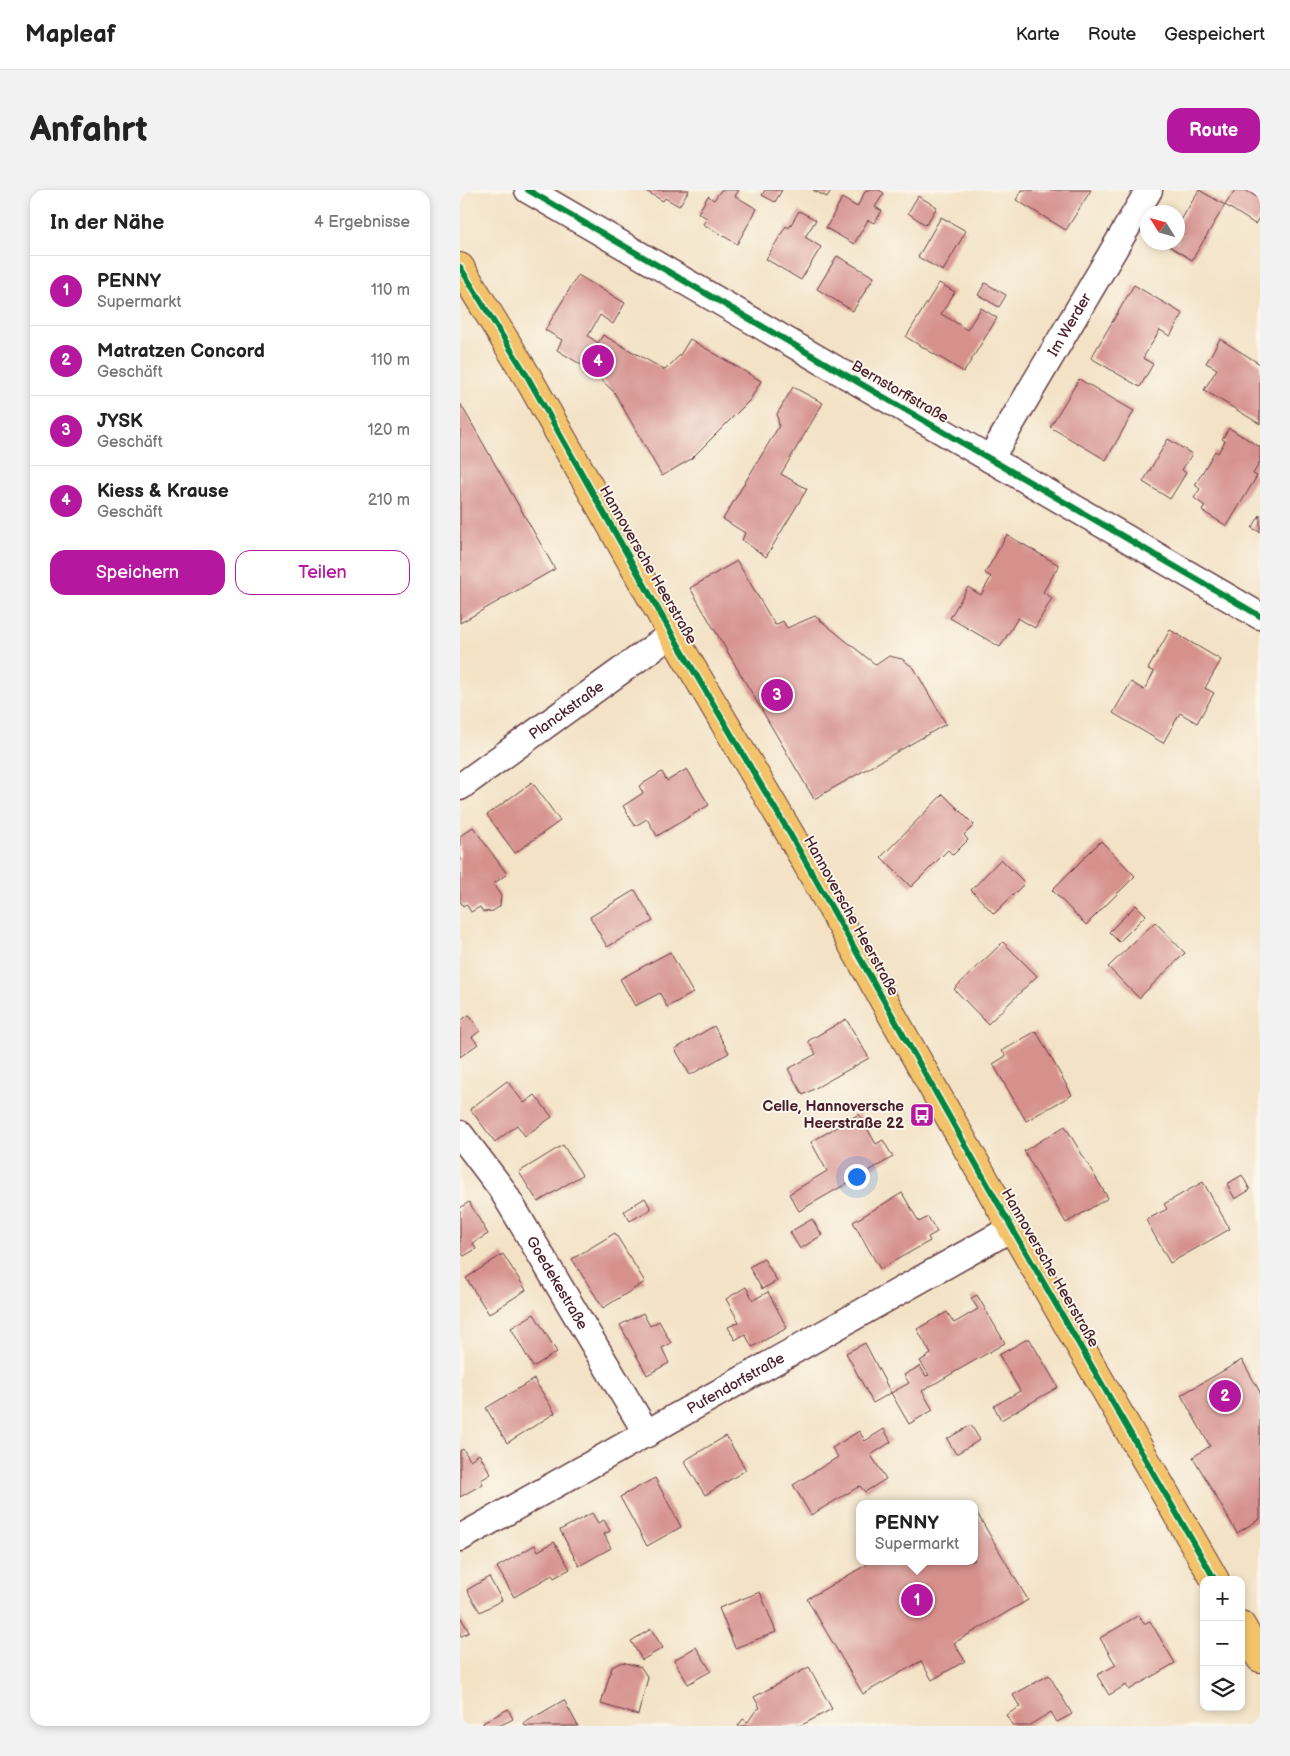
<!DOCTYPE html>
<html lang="de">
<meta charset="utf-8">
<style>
:root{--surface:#fff;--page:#f2f2f2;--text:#222;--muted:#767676;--line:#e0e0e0;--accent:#b5179e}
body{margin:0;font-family:"Balsamiq Sans",sans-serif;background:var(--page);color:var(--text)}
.controls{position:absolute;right:15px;bottom:15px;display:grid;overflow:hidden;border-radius:10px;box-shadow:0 2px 8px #0003}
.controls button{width:45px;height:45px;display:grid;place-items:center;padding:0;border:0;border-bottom:1px solid var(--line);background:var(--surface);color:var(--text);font:25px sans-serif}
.compass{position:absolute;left:680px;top:15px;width:45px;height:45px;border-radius:50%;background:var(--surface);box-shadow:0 2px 8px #0003;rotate:307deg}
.you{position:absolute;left:396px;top:986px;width:18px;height:18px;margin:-12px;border:4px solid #fff;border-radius:50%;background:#1a73e8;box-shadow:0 0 0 8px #1a73e833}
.badge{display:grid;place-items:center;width:32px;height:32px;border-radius:50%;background:var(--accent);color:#fff;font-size:16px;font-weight:700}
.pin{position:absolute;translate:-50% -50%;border:2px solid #fff;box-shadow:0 1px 5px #0006}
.popup{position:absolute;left:396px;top:1310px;width:122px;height:65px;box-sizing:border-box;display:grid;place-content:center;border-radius:10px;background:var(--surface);filter:drop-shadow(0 1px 4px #0005);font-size:16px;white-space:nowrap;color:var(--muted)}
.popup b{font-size:19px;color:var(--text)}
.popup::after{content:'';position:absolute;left:50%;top:100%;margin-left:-10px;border:10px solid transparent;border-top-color:var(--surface)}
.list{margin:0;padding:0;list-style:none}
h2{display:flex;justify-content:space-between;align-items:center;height:65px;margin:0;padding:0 20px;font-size:21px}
h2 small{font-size:16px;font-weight:400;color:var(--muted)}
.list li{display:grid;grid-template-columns:32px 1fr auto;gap:15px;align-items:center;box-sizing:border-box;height:70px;padding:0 20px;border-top:1px solid var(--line)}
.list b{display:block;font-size:19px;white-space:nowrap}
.list p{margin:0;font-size:16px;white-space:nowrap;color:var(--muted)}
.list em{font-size:16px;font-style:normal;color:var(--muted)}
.actions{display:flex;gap:10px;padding:15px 20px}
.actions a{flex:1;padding:11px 0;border:1px solid var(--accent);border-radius:15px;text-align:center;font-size:18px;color:var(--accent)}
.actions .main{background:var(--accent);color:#fff}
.icon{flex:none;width:28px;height:28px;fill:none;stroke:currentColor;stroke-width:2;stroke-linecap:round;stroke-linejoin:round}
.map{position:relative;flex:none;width:800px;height:1536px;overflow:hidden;border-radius:15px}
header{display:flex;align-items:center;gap:30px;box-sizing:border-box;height:70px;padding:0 25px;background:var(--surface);border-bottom:1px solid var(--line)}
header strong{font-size:24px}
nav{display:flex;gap:28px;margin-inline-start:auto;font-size:18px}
.intro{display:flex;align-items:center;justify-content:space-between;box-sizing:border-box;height:120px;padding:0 30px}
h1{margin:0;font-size:35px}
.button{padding:12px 22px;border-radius:15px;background:var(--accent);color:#fff;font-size:18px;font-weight:700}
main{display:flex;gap:30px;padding:0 30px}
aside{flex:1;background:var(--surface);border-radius:15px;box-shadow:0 2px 8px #0003}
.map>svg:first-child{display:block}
.building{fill:#d6918d}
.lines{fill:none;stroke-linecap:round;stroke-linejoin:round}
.street-casing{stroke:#633c42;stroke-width:29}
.primary-casing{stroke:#633c42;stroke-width:30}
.street{stroke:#fff;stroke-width:26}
.primary{stroke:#f2c36a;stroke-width:28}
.cycleway-casing{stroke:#fbf7ec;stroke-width:9}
.cycleway{stroke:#00873e;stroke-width:6}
.labels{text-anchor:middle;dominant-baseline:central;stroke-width:4;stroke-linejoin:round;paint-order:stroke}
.street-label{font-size:15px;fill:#4a1f2b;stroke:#fbf7ec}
.poi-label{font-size:15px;font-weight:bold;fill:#4a1f2b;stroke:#fbf7ec;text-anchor:end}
</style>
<header>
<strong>Mapleaf</strong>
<nav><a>Karte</a><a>Route</a><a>Gespeichert</a></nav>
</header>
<div class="intro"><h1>Anfahrt</h1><a class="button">Route</a></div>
<main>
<aside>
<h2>In der Nähe<small>4 Ergebnisse</small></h2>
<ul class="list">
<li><span class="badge">1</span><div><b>PENNY</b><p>Supermarkt</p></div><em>110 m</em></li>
<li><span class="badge">2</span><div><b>Matratzen Concord</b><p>Geschäft</p></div><em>110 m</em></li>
<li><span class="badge">3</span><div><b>JYSK</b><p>Geschäft</p></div><em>120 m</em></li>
<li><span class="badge">4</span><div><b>Kiess &amp; Krause</b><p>Geschäft</p></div><em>210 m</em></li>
</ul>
<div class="actions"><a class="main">Speichern</a><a>Teilen</a></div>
</aside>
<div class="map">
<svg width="800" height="1536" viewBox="0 0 800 1536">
<rect width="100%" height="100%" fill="#fbf7ec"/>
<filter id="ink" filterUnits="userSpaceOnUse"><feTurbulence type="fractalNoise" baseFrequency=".02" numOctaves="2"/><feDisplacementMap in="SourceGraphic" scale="10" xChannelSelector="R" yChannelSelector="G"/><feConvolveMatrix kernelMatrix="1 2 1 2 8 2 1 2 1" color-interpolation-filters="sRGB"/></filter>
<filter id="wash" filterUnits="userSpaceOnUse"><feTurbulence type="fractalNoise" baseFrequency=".0096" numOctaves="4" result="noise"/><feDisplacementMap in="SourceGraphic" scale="20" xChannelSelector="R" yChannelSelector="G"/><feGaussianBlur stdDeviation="1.12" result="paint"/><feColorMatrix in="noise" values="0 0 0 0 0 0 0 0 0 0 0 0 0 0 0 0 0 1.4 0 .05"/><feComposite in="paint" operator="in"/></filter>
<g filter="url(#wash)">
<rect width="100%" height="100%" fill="#f3e2c6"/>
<g id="blocks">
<path class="building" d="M184 0H229L219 16 205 8 203 11Z
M261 0H279L275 6 297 19 277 54 243 34 247 28 238 23 248 6 254 10Z
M305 0H322L315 12 302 5Z
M353 0H371L367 7Z
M406 0H419L424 3 415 17 422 21 414 33 408 30 394 54 366 38 382 8 397 17Z
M562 0H631L606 40 556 10Z
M739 0 765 15 732 70 706 54 707 52H718V35Z
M775 0H785L800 9V26L795 34 765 15Z
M458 6 477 17 466 35 448 23Z
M339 21 356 30 345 47 361 57 341 90 306 69 326 36 329 38Z
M481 27 506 41 483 81 458 67Z
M377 66 414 87 393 121 357 99Z
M118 85 165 113 153 134 140 125 128 146 138 153 143 145 205 180 220 165 230 149 301 191 290 210 231 269 202 286 154 202 133 182 97 160 102 150 85 140Z
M479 93 495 102 481 124 495 132 507 140 521 118 537 128 504 182 446 147Z
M525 93 546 105 539 117 518 105Z
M674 95 723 124 710 146 700 140 683 168 693 174 680 197 631 168Z
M760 149 800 174V234L744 200 757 179 746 173Z
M619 189 674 221 646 270 590 237Z
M333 197 363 213 321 284 347 299 306 367 282 350 285 343 263 329 319 236 317 224Z
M0 213 95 379 0 433Z
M769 238 800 257V272L793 284 797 286 767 336 742 321 745 316 734 308 740 299 735 295 755 261 758 263 765 251 762 249Z
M708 249 732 264 722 280 726 283 710 309 683 292Z
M800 325V342L792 338Z
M547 345 599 375 583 402 592 408 575 438 558 428 540 457 490 428 508 397 521 405 531 387 525 383Z
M277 371 315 435 323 431 327 438 355 426 416 475 429 466 442 469 454 478 486 534 354 609 230 398Z
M710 440 761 470 745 498 754 503 737 533 720 523 703 553 653 523 671 492 684 500 694 482 688 479Z
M227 579 249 615 197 646 187 629 175 636 163 616 183 603 179 596 202 582 207 591Z
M72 592 100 631 55 663 27 625Z
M483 604 514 635 504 645 508 650 493 665 488 660 451 697 421 667Z
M13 637 47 684 33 694 41 706 40 716 33 721 23 722 20 717 11 722 6 714 3 716 0 711V646Z
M641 651 675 686 626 735 592 700Z
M541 669 565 693 534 724 511 700Z
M175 700 193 731 147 757 130 727Z
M676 715 686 725 659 752 649 742Z
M695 732 725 763 679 808 648 777Z
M543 752 577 786 528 834 494 799Z
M210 762 233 803 207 817 200 803 175 816 160 789Z
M9 825 20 841 12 847 18 854 0 867V831Z
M386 829 409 868 343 905 328 879 356 864 348 851Z
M254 836 269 863 230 885 215 859Z
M576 841 612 905 566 931 533 874 546 866 542 861Z
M47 891 64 913 75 905 92 927 65 946 57 935 35 952 10 919Z
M399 924 416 954 423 950 433 967 339 1021 329 1004 367 981 351 952Z
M605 936 648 1008 606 1033 564 961Z
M103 955 122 985 78 1012 59 982Z
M782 985 790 1000 775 1009 767 994Z
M743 992 770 1039 710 1073 686 1030 707 1019 704 1014Z
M442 1003 459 1032 468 1027 477 1042 468 1047 470 1051 420 1079 393 1032Z
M185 1008 191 1019 170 1031 164 1021Z
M9 1012 28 1044 13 1053 16 1059 4 1066 0 1061V1018Z
M352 1029 362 1045 340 1059 330 1042Z
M155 1043 185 1092 143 1118 112 1069Z
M43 1064 66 1100 29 1124 6 1088Z
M304 1069 317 1091 302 1099 289 1077Z
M286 1097 293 1110 308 1102 327 1138 292 1157 285 1144 275 1150 268 1137 279 1132 266 1109Z
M517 1105 545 1153 462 1201 473 1220 449 1234 431 1203 449 1193 444 1185 460 1176 466 1186 469 1185 460 1171 471 1164 457 1139 487 1122 494 1133 518 1119 511 1108Z
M183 1123 190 1136 199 1131 211 1153 202 1158 209 1173 187 1185 160 1135Z
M74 1124 97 1162 73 1177 51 1138Z
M569 1148 598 1197 541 1230 534 1216 560 1201 539 1165Z
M405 1153 431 1203 413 1213 386 1163Z
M782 1170 800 1202V1329L777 1343 733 1267 750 1256 721 1205Z
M74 1189 95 1223 47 1253 26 1218Z
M511 1235 520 1250 496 1264 487 1249Z
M424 1239 431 1252 411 1265 426 1289 405 1302 400 1296 351 1325 333 1295 378 1267 372 1258 399 1241 405 1251Z
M266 1246 286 1280 245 1305 224 1271Z
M3 1259 10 1270 19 1264 31 1284 21 1290 23 1294 0 1307V1261Z
M195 1288 221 1337 187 1356 160 1307Z
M514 1318 568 1410 494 1453 505 1471 472 1490 461 1471 403 1504 347 1409 413 1371H514Z
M132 1323 138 1333 144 1330 150 1341 144 1344 151 1358 119 1376 100 1340Z
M94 1352 110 1379 94 1388 92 1385 54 1407 37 1377 75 1355 78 1361Z
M29 1387 42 1410 20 1422 7 1400Z
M300 1402 316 1442 275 1458 259 1418Z
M679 1425 684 1434 690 1431 715 1473 669 1500 666 1495 649 1505 637 1485 656 1475 640 1448Z
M0 1426 9 1442 0 1447Z
M191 1439 203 1458 182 1470 171 1451Z
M236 1457 251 1481 228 1494 214 1470Z
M162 1472 181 1477 188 1488 178 1525 141 1514 152 1477Z
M349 1477 372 1519 340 1536H278L283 1529 288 1532 296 1520 300 1518 294 1507Z
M589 1485 612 1524 597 1532 591 1522 568 1536H553L546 1525 560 1517 553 1505Z
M104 1510 118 1536H65L64 1533Z
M48 1519 53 1529 39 1536H24L23 1533Z"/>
</g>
</g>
<g filter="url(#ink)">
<use href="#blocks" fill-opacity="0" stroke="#633c42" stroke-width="1"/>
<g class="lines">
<defs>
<g id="street">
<path d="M68 0 800 426"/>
<path id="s1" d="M530 269 689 0"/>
<path id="s2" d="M0 597 212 444"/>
<path id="s3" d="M0 944 41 998 187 1244"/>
<path id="s4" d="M0 1348 552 1038"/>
</g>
<path id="primary" d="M0 77 67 186 212 444 330 644 552 1038 755 1390
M781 1435 800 1468"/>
</defs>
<use href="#street" class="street-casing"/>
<use href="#primary" class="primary-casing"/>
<use href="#street" class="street"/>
<use href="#primary" class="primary"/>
<defs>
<path id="cycleway" d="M68 0 800 426
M0 77 67 186 212 444 330 644 552 1038 755 1390"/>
</defs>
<use href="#cycleway" class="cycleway-casing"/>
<use href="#cycleway" class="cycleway"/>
</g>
</g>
<defs>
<symbol id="bus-square" viewBox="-11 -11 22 22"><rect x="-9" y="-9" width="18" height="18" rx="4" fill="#b5179e" stroke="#fbf7ec"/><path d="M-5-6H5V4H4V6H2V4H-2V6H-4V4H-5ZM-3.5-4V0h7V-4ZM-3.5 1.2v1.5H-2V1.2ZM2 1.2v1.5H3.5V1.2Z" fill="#fff"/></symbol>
</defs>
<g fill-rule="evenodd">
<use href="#bus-square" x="448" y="911" width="28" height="28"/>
</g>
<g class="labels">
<g class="street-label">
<text stroke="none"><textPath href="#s1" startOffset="156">Im Werder</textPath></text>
<text transform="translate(440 202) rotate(30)">Bernstorffstraße</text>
<text transform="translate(188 375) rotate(60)">Hannoversche Heerstraße</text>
<text stroke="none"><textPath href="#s2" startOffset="131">Planckstraße</textPath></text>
<text transform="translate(391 726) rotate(61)">Hannoversche Heerstraße</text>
<text transform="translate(590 1078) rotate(60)">Hannoversche Heerstraße</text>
<text stroke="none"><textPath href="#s3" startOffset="178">Goedekestraße</textPath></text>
<text stroke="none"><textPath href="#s4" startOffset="316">Pufendorfstraße</textPath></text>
</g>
<g class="poi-label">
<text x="444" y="916">Celle, Hannoversche<tspan x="444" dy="17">Heerstraße 22</tspan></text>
</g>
</g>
</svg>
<div class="controls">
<button>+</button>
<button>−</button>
<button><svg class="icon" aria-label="layers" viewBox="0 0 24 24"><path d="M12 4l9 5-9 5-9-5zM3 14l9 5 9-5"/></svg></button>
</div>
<svg class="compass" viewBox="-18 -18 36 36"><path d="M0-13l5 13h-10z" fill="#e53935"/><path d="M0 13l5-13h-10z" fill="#767676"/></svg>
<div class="you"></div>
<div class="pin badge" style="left:457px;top:1410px">1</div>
<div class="popup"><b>PENNY</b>Supermarkt</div>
<div class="pin badge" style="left:765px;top:1206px">2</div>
<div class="pin badge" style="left:317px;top:505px">3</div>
<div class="pin badge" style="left:138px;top:171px">4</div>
</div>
</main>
